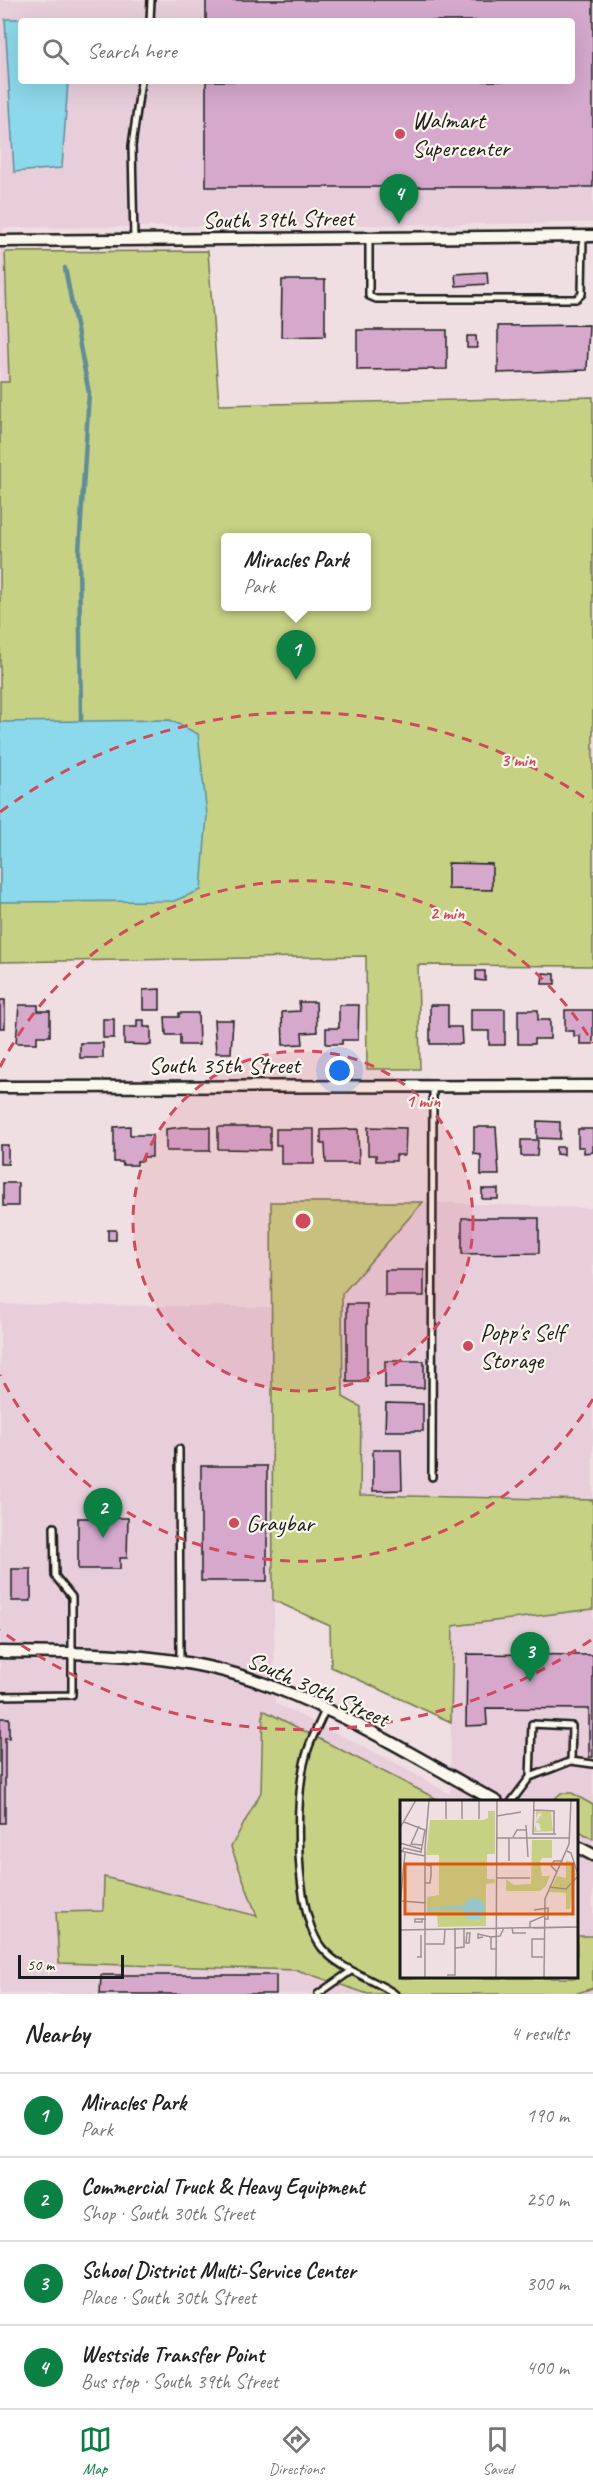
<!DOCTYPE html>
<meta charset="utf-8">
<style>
:root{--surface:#fff;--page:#f6f6f6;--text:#222;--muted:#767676;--line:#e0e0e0;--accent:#0b8043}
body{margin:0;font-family:Caveat,sans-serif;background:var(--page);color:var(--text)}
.scale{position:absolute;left:18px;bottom:15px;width:106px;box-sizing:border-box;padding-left:6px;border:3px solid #1c1c1c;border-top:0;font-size:16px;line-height:21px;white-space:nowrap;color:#1c1c1c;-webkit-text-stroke:4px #fbf7ec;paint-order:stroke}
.you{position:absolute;left:340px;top:1071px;width:21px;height:21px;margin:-15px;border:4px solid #fff;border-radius:50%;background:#1a73e8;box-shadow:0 0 0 9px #1a73e833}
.badge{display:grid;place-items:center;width:39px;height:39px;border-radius:50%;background:var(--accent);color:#fff;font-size:20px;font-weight:700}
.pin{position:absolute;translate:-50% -50px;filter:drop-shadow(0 2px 3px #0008)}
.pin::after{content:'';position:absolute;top:32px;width:21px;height:18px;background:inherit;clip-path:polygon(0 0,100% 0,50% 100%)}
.popup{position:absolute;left:221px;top:533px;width:150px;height:78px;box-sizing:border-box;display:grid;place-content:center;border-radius:6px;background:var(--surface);filter:drop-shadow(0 2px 4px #0005);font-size:20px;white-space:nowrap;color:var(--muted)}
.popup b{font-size:22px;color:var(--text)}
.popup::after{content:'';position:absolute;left:50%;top:100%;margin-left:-12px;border:12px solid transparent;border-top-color:var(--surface)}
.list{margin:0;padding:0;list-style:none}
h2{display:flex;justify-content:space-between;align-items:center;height:78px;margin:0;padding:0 24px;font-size:26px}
h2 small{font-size:20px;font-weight:400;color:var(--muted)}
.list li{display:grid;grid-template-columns:39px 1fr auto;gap:18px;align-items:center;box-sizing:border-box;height:84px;padding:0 24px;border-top:2px solid var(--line)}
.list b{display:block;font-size:22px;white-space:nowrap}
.list p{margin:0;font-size:20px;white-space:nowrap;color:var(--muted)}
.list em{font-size:20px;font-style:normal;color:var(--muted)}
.icon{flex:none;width:33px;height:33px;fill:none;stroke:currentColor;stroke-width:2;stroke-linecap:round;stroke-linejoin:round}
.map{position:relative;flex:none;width:593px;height:1994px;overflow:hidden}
.search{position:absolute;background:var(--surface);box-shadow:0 6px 24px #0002;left:18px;right:18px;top:18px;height:66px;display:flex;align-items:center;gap:15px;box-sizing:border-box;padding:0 21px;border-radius:6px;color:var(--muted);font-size:22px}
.sheet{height:414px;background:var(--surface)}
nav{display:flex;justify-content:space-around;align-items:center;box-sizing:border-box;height:84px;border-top:2px solid var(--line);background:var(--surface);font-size:16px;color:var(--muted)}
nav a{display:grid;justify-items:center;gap:3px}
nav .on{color:var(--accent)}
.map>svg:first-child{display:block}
.built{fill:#e8cedb;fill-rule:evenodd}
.green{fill:#c6d184;stroke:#717650;stroke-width:1.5;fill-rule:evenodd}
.water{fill:#8bd9ea;stroke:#5f8d98;stroke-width:1.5}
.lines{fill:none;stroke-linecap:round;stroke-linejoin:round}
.stream{stroke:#5f8d98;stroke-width:4.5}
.building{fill:#d5a8cc;stroke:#1c1c1c;stroke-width:1.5}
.lane-casing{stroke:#1c1c1c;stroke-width:10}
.street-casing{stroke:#1c1c1c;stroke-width:15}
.lane{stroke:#fbf7ec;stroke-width:5}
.street{stroke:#fbf7ec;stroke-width:10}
.ring{fill:none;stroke:#d1495b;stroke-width:3;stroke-dasharray:10 8}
.poi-dot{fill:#d1495b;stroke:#fbf7ec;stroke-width:2}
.labels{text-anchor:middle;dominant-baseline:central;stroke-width:4.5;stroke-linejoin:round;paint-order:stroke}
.poi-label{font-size:24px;fill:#1c1c1c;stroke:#fbf7ec;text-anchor:start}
.street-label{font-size:24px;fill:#1c1c1c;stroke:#fbf7ec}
.inset-river{fill:none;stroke:#8bd9ea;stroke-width:3}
.inset-road{fill:none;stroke:#9b9193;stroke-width:1.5}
.view{fill:#de560d;fill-opacity:0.15;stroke:#de560d;stroke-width:3}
.inset-edge{fill:none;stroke:#1c1c1c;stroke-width:3}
.centre{fill:#d1495b;stroke:#fbf7ec;stroke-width:3}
.ring-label{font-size:18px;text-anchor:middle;font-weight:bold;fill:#d1495b;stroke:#fbf7ec;stroke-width:4.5;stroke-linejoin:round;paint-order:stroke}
</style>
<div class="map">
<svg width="593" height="1994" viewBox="0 0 593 1994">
<rect width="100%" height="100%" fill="#f0dfe2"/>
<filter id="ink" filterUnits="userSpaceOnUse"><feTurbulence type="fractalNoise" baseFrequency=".0167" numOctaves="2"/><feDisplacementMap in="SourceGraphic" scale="12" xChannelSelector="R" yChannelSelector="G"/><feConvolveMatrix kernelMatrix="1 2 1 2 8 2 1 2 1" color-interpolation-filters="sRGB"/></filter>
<g filter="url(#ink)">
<path class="built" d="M0 0H593V223L3 228 9 382H0ZM21 21H572V81H21Z
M423 1202 593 1208V1994H0V1304L271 1307 275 1703 389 1759 450 1794 454 1496 360 1495 361 1408 343 1397 342 1294ZM401 1802H576V1978H401Z"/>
<path class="green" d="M208 251 219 405 593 397V966L418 965 420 1069H367L366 956 0 962V382H9L5 252ZM226 538H366V606H226Z
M271 1202H423L342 1294 343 1397 361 1407 360 1495 593 1500V1609L453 1626 451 1722 331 1667 330 1626 273 1600Z
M263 1710 443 1802H401V1978H576L577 1936H593V1988L575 1994H368L297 1970 59 1963 56 1912 103 1911 104 1877 257 1916 231 1847 261 1792Z
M561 1793H572L593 1805V1839L577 1830 576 1802H551Z"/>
<path class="water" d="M5 19H72L21 21V81H68L62 168 14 172Z
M170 720 198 734 207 815 201 890 174 901 0 902V722Z"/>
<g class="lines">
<path class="stream" d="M65 268 89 393 79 552 81 720"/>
</g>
<path class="building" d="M206 0H593V187H206V81H572V21H206Z
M487 272 488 284 456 286 455 274Z
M282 280H325V336L281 337Z
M589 325 587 370 498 373V326Z
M357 330H447V369L357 370Z
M467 336H476L477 348H467Z
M448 863 492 864V890L448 889Z
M476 971H485V981L476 980Z
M543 973 555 974V984H542Z
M160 989V1010H143V990Z
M0 1000H5V1028H0Z
M299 1002H316L317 1032 302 1033 303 1044 283 1045 282 1012 300 1011Z
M19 1005H38V1011H50V1036H37V1043H16Z
M339 1005H359L358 1040H342V1044H326V1028H339Z
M430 1005H448V1027H461L462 1044H430Z
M471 1009H505V1045H489V1031H471Z
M518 1010H538V1020H550V1039H534V1044H518Z
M565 1010H593V1044H580V1036H574V1031H565Z
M179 1013H198L199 1045H180V1035H166L165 1017H179Z
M103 1019H114V1038H103Z
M137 1020H144V1027H151V1045L124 1044V1027H137Z
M214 1020H233L231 1053H216Z
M80 1043H103V1058H80Z
M537 1121 560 1122V1139L537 1138Z
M130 1126V1135H152V1157H143V1161H137V1165H123L122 1162H114V1127Z
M183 1127H210V1151H166V1129Z
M218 1127H270V1150L218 1149Z
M368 1127 406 1128 405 1155H396V1161H376V1155H368Z
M474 1127H496L499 1175H481V1155L474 1154Z
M276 1129H314V1164H281V1145H276Z
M358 1129 359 1163H326L325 1144H321V1130Z
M578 1129H593V1152L584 1153V1147H578Z
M521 1140H538L537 1156H521Z
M0 1145H8V1164H0Z
M556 1147H564V1155L556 1154Z
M3 1183H18V1206H3Z
M482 1189H498V1199H482Z
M462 1218H539V1253L462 1254Z
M108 1230H116V1240H108Z
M385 1270H424V1296H385Z
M347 1304H367V1382H347Z
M385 1361H424V1388H385Z
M386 1403 423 1404V1431H385Z
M373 1450H401L402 1490 373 1491Z
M201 1466H267V1581H201Z
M78 1518H128L127 1558H120V1569H78Z
M12 1569H31V1601H12Z
M467 1654 593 1655V1757H589V1709L486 1708 487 1725 466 1726Z
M0 1718H9V1738H5V1823H0Z
M101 1975H276V1994H100Z"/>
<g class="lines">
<defs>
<path id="lane" d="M150 21 151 0
M369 239V296L376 299H576L582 294 583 236
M134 241 132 146 141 81
M179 1449 180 1662
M432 1477 433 1086
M0 1696 72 1695V1597L55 1576 54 1527
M325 1710C319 1725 310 1740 306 1756 294 1797 294 1914 322 1948 340 1970 372 1978 395 1994
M530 1777 571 1761
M511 1802 530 1777 532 1724 572 1726 571 1761 593 1764
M318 1994 351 1971"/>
<path id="street" d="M0 241 593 236
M0 1087 593 1086
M0 1652C79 1653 159 1652 235 1674 328 1701 413 1756 497 1802
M576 1846 593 1855"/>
</defs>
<use href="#lane" class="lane-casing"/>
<use href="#street" class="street-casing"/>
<use href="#lane" class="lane"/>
<use href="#street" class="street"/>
</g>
</g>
<circle cx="303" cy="1221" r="170" fill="#d1495b" fill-opacity=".12"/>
<g class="ring">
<circle cx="303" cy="1221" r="170"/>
<path d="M593 1399A340 340 0 0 1 0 1375M0 1067A340 340 0 0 1 593 1043"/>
<path d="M591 1640A509 509 0 0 1 0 1630M0 812A509 509 0 0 1 591 802"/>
</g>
<g class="poi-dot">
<circle cx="400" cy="134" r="6"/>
<circle cx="468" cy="1346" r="6"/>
<circle cx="234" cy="1523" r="6"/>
</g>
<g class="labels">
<g class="poi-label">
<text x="412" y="120">Walmart<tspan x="412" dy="28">Supercenter</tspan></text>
<text x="480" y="1332">Popp's Self<tspan x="480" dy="28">Storage</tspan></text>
<text x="246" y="1523">Graybar</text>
</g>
<g class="street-label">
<text transform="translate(278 219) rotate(-1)">South 39th Street</text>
<text x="224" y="1065">South 35th Street</text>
<text transform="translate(318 1689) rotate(24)">South 30th Street</text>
</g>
</g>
<g transform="translate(400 1800)">
<rect width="178" height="178" fill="#f0dfe2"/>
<path d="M88 11H95V54H87V79H95V83L86 84V126L38 127 37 114H27V97L39 95V55H26L30 20H83L88 18ZM136 11 151 12 153 31 134 32 135 24 137 31 141 30 139 23H135L142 14 138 13 136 20ZM132 40H152V58H142L140 62 142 76H150L146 86 140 91H106V79L114 85 131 84ZM166 60 172 62 176 74 170 109H166V93L149 92 157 76 166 78Z" fill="#c6d184"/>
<path d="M63 109a11 11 0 1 1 22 0a11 11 0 1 1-22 0Z" fill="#8bd9ea"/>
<path class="inset-river" d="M28 109 66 107"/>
<path class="inset-road" d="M62 0V19M79 0V19M134 0 133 34H156M134 10 154 11V33M97 16 121 12M46 19V0M126 25 128 57M19 26 11 44 22 45M0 28 16 0M113 37 117 30H127M97 38H170M109 38V61M0 43 21 49M0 51 25 56M167 51 171 53 178 75M2 52 4 48 21 52 25 30 4 22M25 65 31 66V75L30 83H25M157 72 151 66 154 61H163M97 78H130M149 87 166 89 179 75M2 101 26 103M0 106 5 53M134 110 148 108V119H144M22 119V122H15V119H26M112 128 113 133H126M130 128V122L144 116M134 128 179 127M0 130 171 127M67 133H70L69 143H66ZM83 137 78 138V134L91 137M26 144H44L45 129M55 148 64 147V128M97 149H91V137L100 136 104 128M17 157H21V135M143 157H132V139H144M47 175H55V128M25 178V48L29 0M96 178 97 0M144 178 145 99 169 44 171 0"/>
<path class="view" d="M5 64H173V114H5Z"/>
<rect width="178" height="178" class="inset-edge"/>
</g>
<circle cx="303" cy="1221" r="9" class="centre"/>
<g class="ring-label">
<text x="518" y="766">3 min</text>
<text x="447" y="919">2 min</text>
<text x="423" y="1107">1 min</text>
</g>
</svg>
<div class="scale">50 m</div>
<div class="you"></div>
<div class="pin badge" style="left:296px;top:680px">1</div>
<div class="popup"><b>Miracles Park</b>Park</div>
<div class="pin badge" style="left:103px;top:1538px">2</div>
<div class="pin badge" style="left:530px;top:1682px">3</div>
<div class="pin badge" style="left:399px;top:224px">4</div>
<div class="search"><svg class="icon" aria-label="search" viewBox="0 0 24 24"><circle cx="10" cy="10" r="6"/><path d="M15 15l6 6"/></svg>Search here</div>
</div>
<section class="sheet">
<h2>Nearby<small>4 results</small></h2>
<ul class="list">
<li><span class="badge">1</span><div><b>Miracles Park</b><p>Park</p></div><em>190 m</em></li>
<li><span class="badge">2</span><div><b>Commercial Truck &amp; Heavy Equipment</b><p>Shop · South 30th Street</p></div><em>250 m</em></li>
<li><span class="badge">3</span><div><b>School District Multi-Service Center</b><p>Place · South 30th Street</p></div><em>300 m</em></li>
<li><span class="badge">4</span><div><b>Westside Transfer Point</b><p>Bus stop · South 39th Street</p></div><em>400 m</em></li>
</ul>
</section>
<nav>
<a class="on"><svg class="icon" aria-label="map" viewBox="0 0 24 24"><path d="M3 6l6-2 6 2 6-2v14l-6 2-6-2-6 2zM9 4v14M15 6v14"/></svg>Map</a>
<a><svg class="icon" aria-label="directions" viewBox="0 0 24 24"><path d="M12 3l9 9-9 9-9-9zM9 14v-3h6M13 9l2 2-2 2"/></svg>Directions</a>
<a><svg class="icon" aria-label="saved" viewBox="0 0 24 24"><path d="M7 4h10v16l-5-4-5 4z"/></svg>Saved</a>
</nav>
